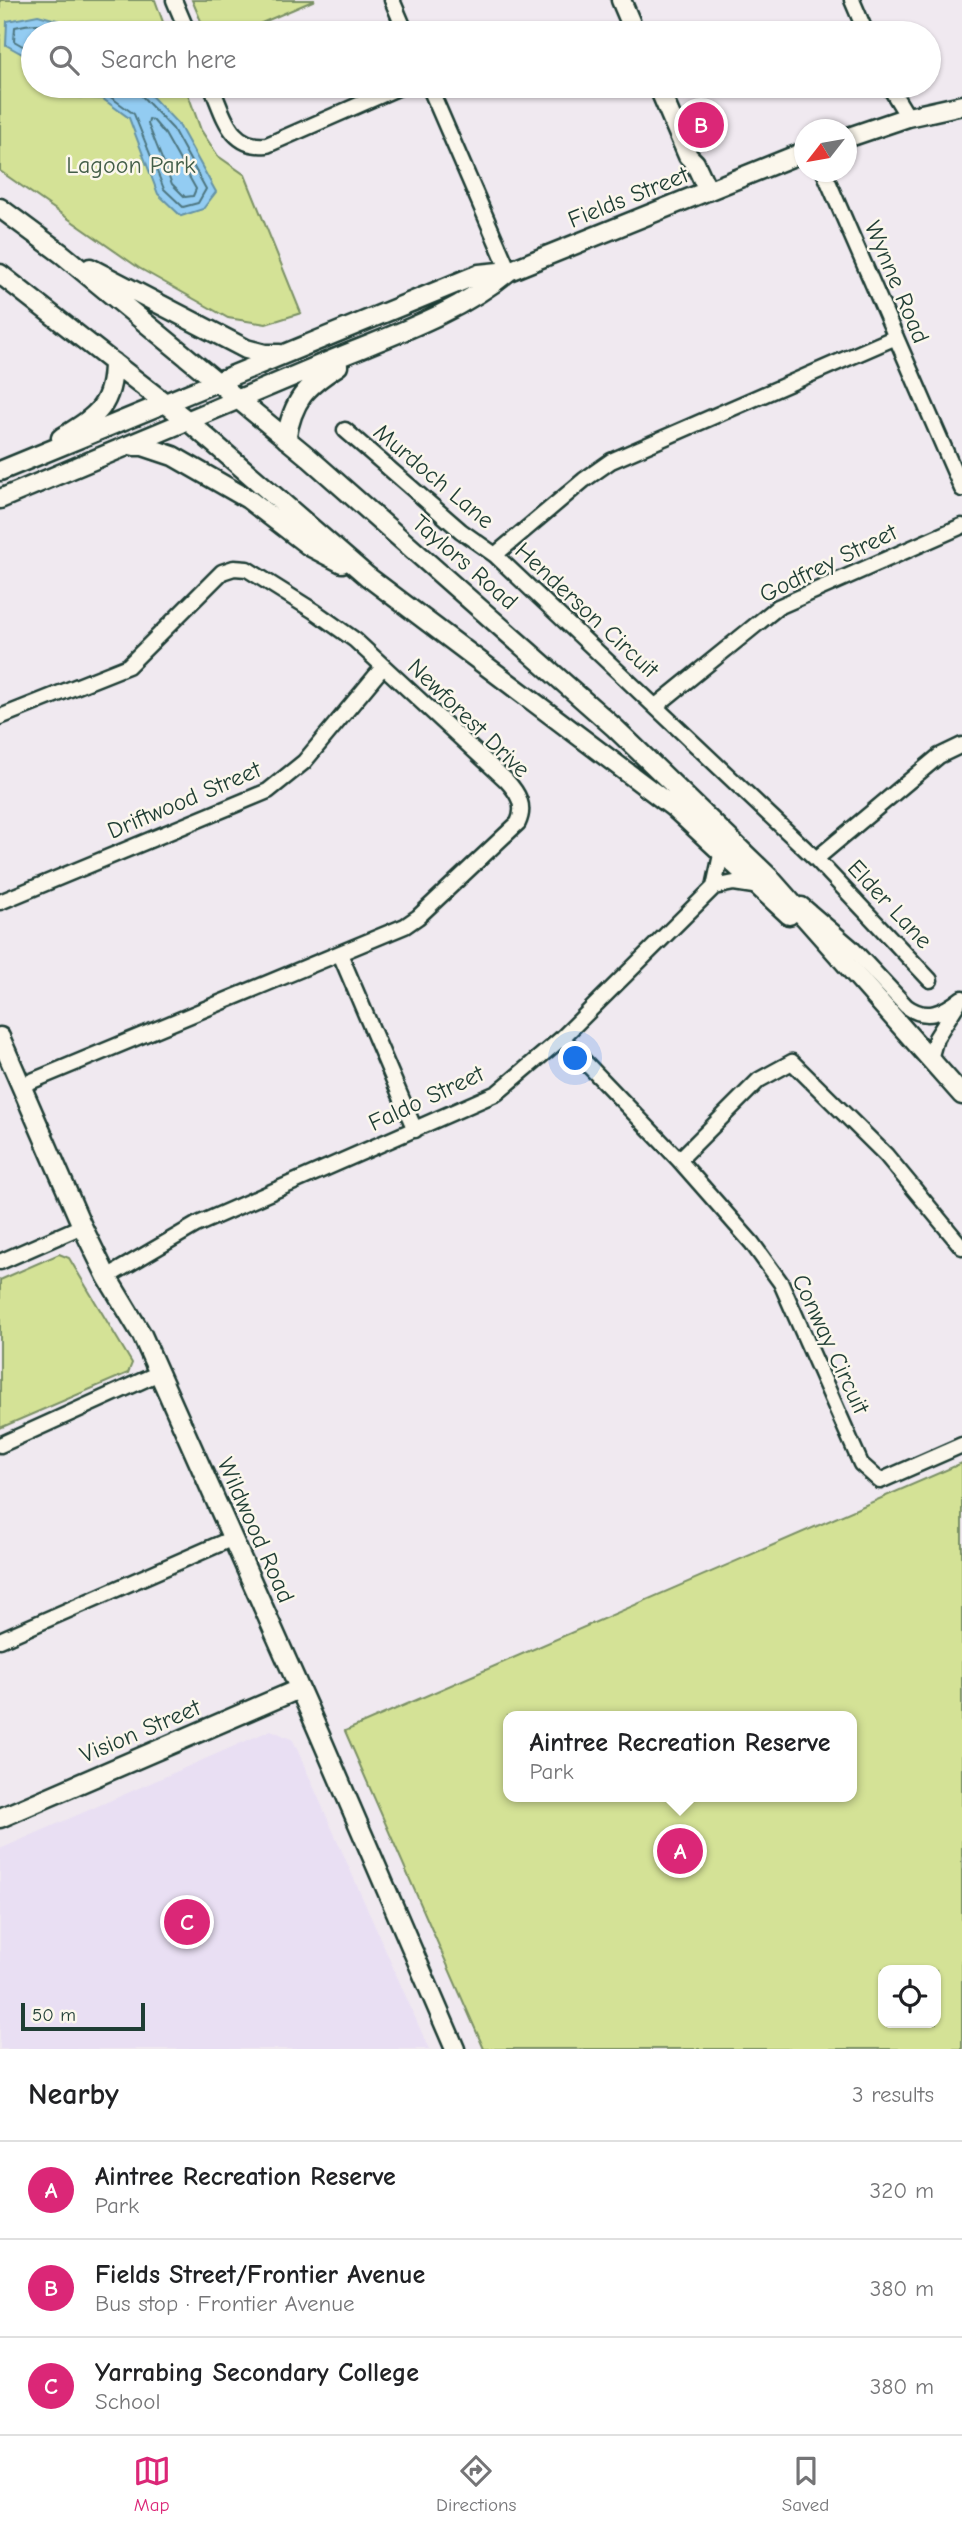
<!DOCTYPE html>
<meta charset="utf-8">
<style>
:root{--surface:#fff;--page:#f6f6f6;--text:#202124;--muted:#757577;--line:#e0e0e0;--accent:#db2777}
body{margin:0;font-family:"Comic Neue",sans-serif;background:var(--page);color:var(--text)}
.controls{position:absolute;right:21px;bottom:21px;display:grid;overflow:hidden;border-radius:14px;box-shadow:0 2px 5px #0004}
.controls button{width:63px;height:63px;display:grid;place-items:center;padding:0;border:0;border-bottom:2px solid var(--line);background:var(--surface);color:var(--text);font:35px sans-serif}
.compass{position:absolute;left:794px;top:119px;width:63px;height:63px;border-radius:50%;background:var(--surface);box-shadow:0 2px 5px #0004;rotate:239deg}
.scale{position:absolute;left:21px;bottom:18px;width:124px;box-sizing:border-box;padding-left:7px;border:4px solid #1f3d34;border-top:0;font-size:19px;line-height:24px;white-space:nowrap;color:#1f3d34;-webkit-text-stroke:5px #fbf7ec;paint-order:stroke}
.you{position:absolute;left:576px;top:1059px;width:24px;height:24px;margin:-18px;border:5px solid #fff;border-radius:50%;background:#1a73e8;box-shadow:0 0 0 10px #1a73e833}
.badge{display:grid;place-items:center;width:46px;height:46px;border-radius:50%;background:var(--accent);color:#fff;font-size:23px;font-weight:700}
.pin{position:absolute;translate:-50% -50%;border:4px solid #fff;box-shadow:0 2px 7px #0006}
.popup{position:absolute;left:503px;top:1711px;width:354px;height:91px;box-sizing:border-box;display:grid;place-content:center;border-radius:14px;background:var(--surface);filter:drop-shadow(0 2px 5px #0005);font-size:23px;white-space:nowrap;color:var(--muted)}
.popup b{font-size:26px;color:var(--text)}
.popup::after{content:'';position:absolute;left:50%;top:100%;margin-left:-14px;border:14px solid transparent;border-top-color:var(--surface)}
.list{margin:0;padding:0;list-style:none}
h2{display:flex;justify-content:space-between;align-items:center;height:91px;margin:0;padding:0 28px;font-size:30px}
h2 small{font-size:23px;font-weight:400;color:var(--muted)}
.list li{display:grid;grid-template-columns:46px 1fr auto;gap:21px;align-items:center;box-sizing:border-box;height:98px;padding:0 28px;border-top:2px solid var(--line)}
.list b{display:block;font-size:26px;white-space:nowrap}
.list p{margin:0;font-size:23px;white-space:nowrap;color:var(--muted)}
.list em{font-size:23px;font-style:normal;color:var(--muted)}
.icon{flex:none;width:38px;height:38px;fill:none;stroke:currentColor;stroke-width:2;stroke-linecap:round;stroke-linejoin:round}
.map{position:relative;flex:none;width:962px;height:2049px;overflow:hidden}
.search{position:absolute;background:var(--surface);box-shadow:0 2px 5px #0004;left:21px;right:21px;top:21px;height:77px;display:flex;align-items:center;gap:18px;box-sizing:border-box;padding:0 24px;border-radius:38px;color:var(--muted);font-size:26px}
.sheet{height:385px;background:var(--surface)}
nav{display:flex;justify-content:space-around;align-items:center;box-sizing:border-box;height:98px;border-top:2px solid var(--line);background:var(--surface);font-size:19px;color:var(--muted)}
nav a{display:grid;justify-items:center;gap:4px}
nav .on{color:var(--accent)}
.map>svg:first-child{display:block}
.built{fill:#e9dff3}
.green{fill:#d4e296;stroke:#7a9065;stroke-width:2;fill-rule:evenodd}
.water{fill:#93ccf2;stroke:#6593a6;stroke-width:2}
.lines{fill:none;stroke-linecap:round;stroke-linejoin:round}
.shore{stroke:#4d7680;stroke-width:2}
.minor-casing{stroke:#1f3d34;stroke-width:19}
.tertiary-casing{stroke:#1f3d34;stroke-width:23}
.minor{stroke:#fbf7ec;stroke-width:14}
.tertiary{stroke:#fbf7ec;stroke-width:18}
.labels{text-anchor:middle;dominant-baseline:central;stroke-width:5;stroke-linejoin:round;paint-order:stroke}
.park-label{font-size:24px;fill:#435e48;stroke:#fbf7ec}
.street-label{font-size:24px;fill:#1f3d34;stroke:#fbf7ec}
</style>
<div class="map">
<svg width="962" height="2049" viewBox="0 0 962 2049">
<rect width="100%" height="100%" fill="#f0e9f0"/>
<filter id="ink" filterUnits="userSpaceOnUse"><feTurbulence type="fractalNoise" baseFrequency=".0143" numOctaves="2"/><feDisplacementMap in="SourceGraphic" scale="14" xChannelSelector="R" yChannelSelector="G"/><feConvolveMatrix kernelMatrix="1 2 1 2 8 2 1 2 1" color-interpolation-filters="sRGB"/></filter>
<g filter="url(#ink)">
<path class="built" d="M271 1730 293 1740 429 2049H0V1849Z"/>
<path class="green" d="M0 0H155L167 33H33V86H185L201 130 218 156 245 175 301 313 266 324 228 318 139 268 0 171Z
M192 0H315L238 33H206Z
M59 1254 69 1258 132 1363 128 1373 0 1428V1280Z
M962 1463V2049H484L345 1731ZM852 1716V1797H508V1716ZM936 1970V2023H883V1970Z"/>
<path class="water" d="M38 15 64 22 86 33H33V60L6 45 7 21Z
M58 86H142L179 125 216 192 203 209 181 216 158 194 129 118 103 99 77 97Z"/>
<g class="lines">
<path class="shore" d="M33 52 14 41 15 27C35 22 52 23 71 33
M71 86 79 91 105 93 134 114 164 189 183 207 198 203 206 189 173 129 139 93 137 86
M149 119 153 120 165 134 196 189 193 196 185 197 172 184 148 124Z"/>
<defs>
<path id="minor" d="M174 0 188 33
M392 0 406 33
M852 0 866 33
M211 86C224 114 229 149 267 145L402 86
M429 86 509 271
M889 86 908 117
M824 172 962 489
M896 337 611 461 584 480 495 555 816 859 939 756 962 745
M345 430 461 531 495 555
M656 706 778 607 962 526
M0 717 128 666 222 572 234 568 247 569 314 611 355 640 506 780C518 793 526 806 518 823L418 917 405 926 20 1086
M816 859 930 980
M714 887 734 883 760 887
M714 887 722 850
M0 902 268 791 304 762 383 667
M802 905 851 947 906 1006C926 1021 943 1013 962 998
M340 954 415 1130
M562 1038 679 1160 752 1243 781 1283 861 1464 880 1481 962 1445
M930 1059 936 1038 958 1003
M679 1160 759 1080 792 1062 886 1155 962 1247
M0 1262 82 1226
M107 1277 196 1225 497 1093 562 1038 714 887
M0 1445 159 1373
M0 1640 233 1538"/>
<path id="tertiary" d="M621 0 635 33
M658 86 688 156 695 163 708 191
M846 138 908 117 962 105
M0 208 62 254 307 456 615 728 769 877 962 1095
M90 268 246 349 265 354H280
M0 274 188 421 367 576 673 807 789 915
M61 438C96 416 113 407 113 362
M286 439C293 400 305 387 338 366
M134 446H143L173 456 248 499 309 546 342 563
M0 471 479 274 509 271 804 152
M0 499C105 456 210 411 315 367 380 339 454 317 509 271
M0 1037 82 1226 107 1277 142 1335 309 1710 455 2049
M0 1818 299 1689"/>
</defs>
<use href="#minor" class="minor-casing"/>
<use href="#tertiary" class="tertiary-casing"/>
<use href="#minor" class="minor"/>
<use href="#tertiary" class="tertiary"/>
</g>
</g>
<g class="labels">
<g class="park-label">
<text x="131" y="165">Lagoon Park</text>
</g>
<g class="street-label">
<text transform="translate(628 197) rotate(-22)">Fields Street</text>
<text transform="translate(897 282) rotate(67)">Wynne Road</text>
<text transform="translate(434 476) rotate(40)">Murdoch Lane</text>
<text transform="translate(465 562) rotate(41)">Taylors Road</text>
<text transform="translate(828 563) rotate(-26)">Godfrey Street</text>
<text transform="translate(587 610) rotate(43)">Henderson Circuit</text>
<text transform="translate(469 718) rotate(44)">Newforest Drive</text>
<text transform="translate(184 800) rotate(-23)">Driftwood Street</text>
<text transform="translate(890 904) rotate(47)">Elder Lane</text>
<text transform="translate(426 1098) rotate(-25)">Faldo Street</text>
<text transform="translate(831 1344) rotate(65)">Conway Circuit</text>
<text transform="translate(256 1530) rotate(66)">Wildwood Road</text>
<text transform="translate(140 1731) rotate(-23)">Vision Street</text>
</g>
</g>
</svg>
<div class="controls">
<button><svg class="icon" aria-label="locate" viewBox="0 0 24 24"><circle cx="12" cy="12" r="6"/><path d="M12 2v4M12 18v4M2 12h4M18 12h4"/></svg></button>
</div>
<svg class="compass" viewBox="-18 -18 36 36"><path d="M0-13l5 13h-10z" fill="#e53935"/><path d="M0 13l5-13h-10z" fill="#757577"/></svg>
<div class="scale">50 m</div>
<div class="you"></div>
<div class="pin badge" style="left:680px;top:1851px">A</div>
<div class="popup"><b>Aintree Recreation Reserve</b>Park</div>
<div class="pin badge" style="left:701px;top:125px">B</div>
<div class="pin badge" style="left:187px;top:1922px">C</div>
<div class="search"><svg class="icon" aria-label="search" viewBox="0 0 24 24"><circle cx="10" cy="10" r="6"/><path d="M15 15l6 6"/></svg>Search here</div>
</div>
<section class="sheet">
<h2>Nearby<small>3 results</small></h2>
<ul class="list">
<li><span class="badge">A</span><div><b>Aintree Recreation Reserve</b><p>Park</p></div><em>320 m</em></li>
<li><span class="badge">B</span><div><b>Fields Street/Frontier Avenue</b><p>Bus stop · Frontier Avenue</p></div><em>380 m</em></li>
<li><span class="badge">C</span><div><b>Yarrabing Secondary College</b><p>School</p></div><em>380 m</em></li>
</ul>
</section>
<nav>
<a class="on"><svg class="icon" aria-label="map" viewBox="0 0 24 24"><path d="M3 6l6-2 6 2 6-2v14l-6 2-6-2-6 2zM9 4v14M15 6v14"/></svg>Map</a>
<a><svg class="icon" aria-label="directions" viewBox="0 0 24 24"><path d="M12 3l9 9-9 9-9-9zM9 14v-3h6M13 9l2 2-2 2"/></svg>Directions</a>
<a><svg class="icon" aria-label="saved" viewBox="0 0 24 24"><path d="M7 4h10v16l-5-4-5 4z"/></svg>Saved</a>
</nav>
